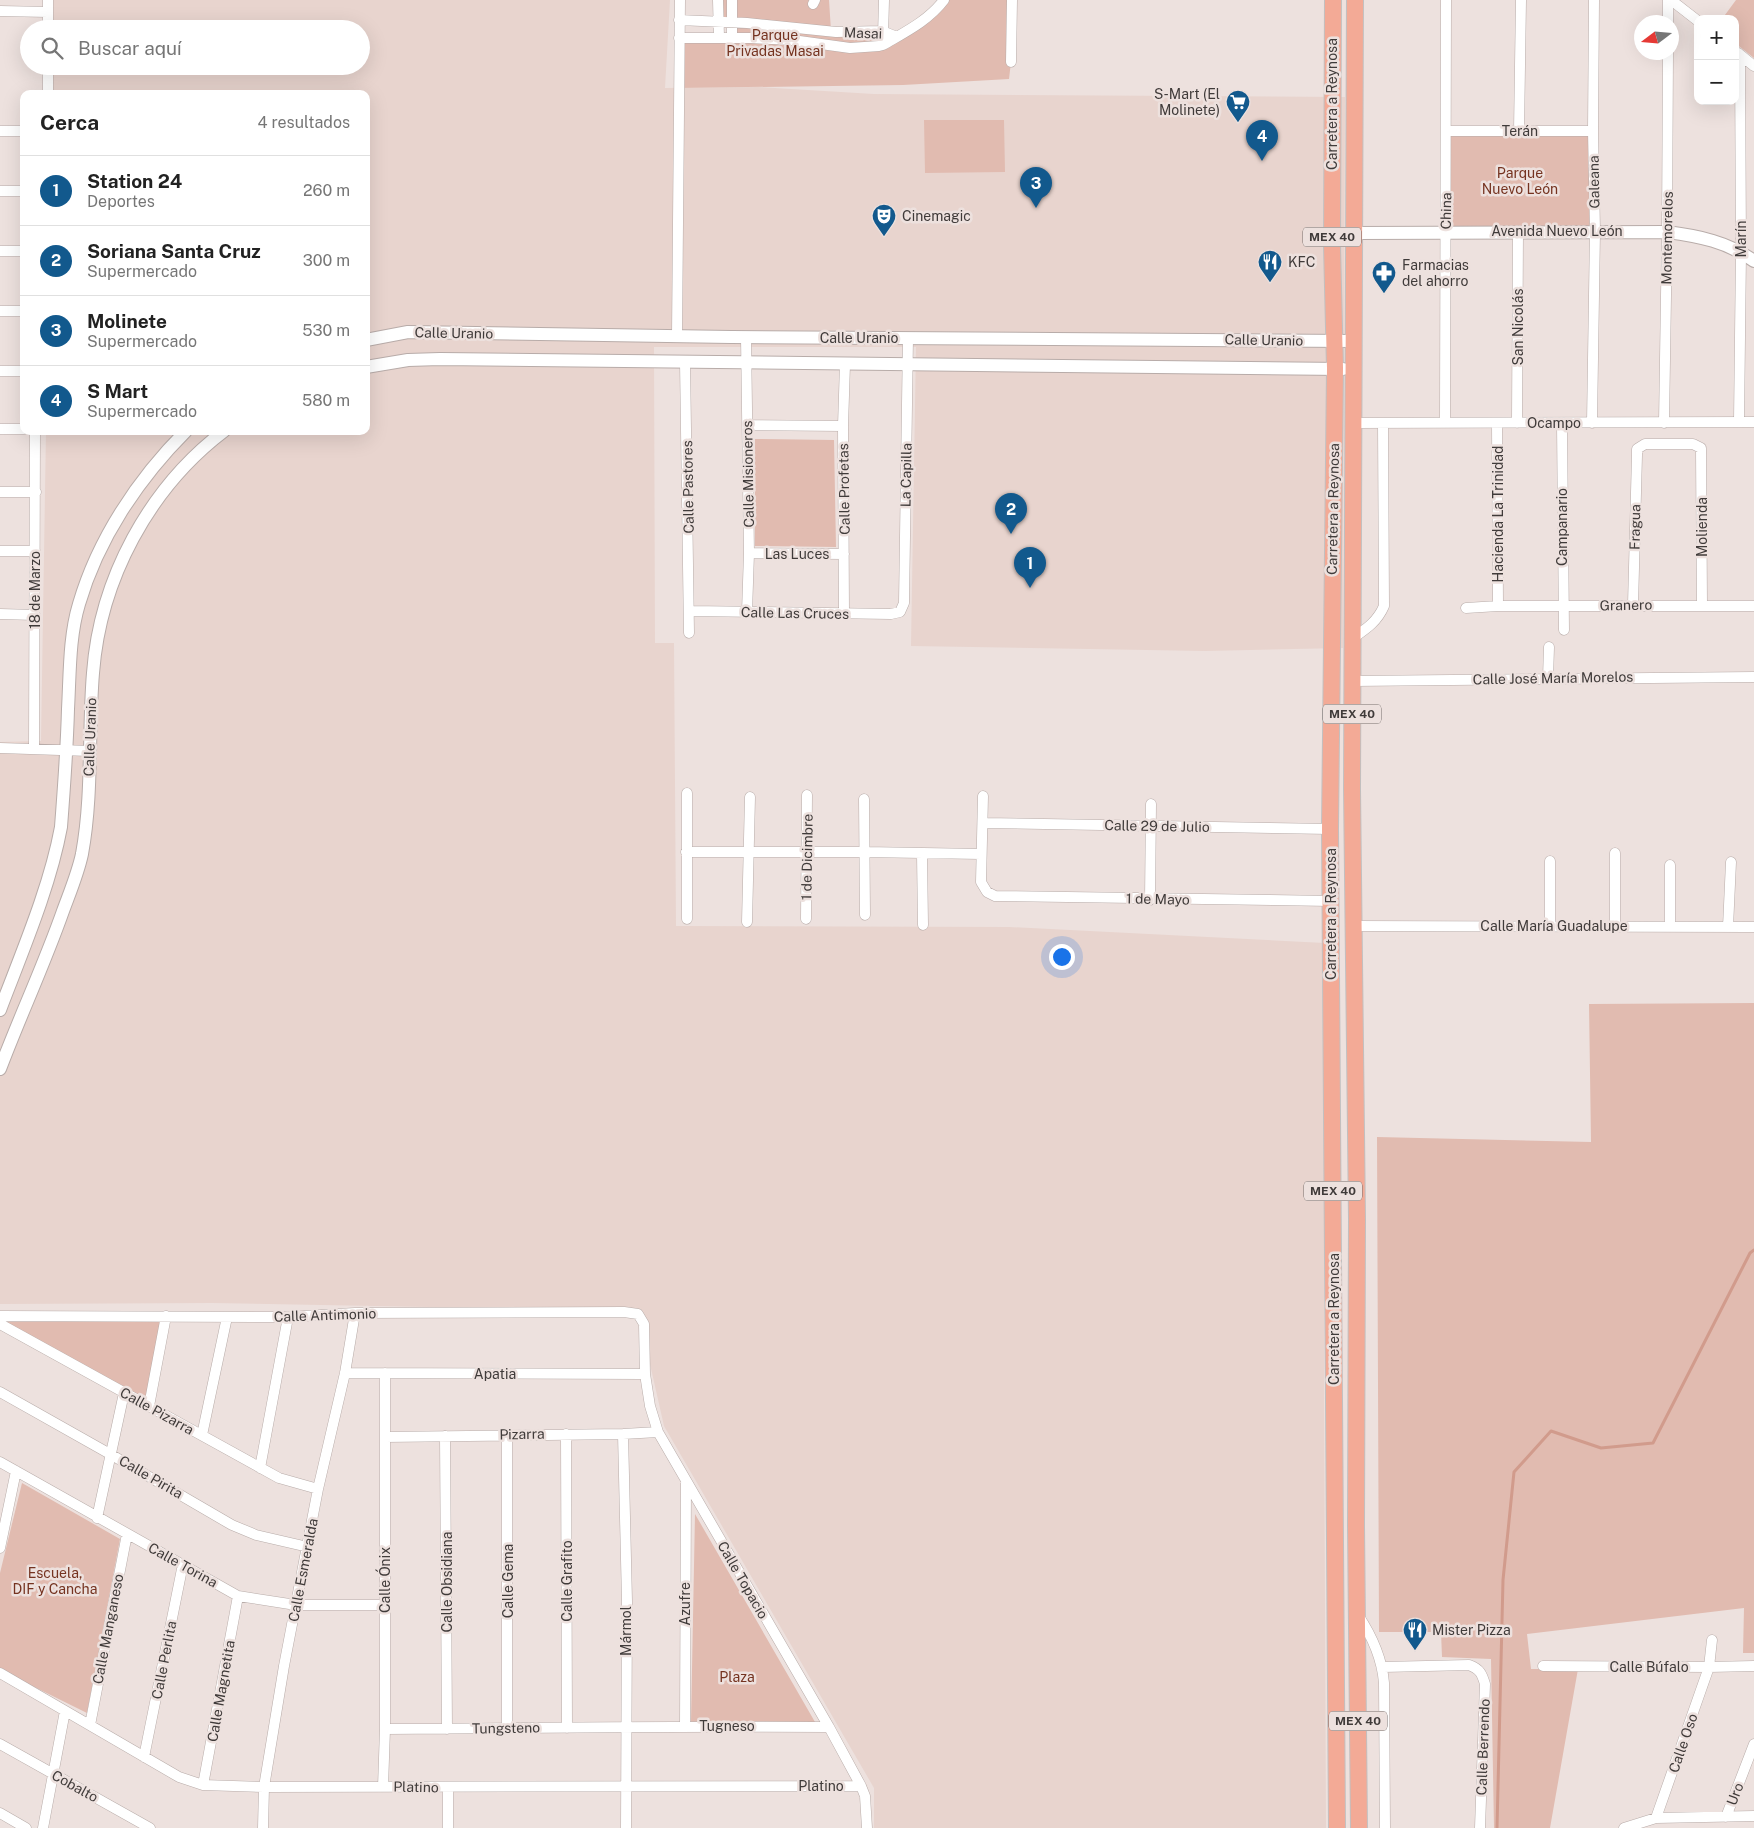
<!DOCTYPE html>
<html lang="es">
<meta charset="utf-8">
<style>
:root{--surface:#fff;--page:#f6f6f6;--text:#222;--muted:#767676;--line:#e0e0e0;--accent:#12598d}
body{margin:0;font-family:"Public Sans",sans-serif;background:var(--page);color:var(--text)}
.controls{position:absolute;right:15px;top:15px;display:grid;overflow:hidden;border-radius:10px;box-shadow:0 5px 20px #0002}
.controls button{width:45px;height:45px;display:grid;place-items:center;padding:0;border:0;border-bottom:1px solid var(--line);background:var(--surface);color:var(--text);font:25px sans-serif}
.compass{position:absolute;left:1634px;top:15px;width:45px;height:45px;border-radius:50%;background:var(--surface);box-shadow:0 5px 20px #0002;rotate:254deg}
.you{position:absolute;left:1061px;top:956px;width:18px;height:18px;margin:-12px;border:4px solid #fff;border-radius:50%;background:#1a73e8;box-shadow:0 0 0 8px #1a73e833}
.badge{display:grid;place-items:center;width:32px;height:32px;border-radius:50%;background:var(--accent);color:#fff;font-size:16px;font-weight:700}
.pin{position:absolute;translate:-50% -41px;filter:drop-shadow(0 1px 2px #0008)}
.pin::after{content:'';position:absolute;top:26px;width:18px;height:15px;background:inherit;clip-path:polygon(0 0,100% 0,50% 100%)}
.list{margin:0;padding:0;list-style:none}
h2{display:flex;justify-content:space-between;align-items:center;height:65px;margin:0;padding:0 20px;font-size:21px}
h2 small{font-size:16px;font-weight:400;color:var(--muted)}
.list li{display:grid;grid-template-columns:32px 1fr auto;gap:15px;align-items:center;box-sizing:border-box;height:70px;padding:0 20px;border-top:1px solid var(--line)}
.list b{display:block;font-size:19px;white-space:nowrap}
.list p{margin:0;font-size:16px;white-space:nowrap;color:var(--muted)}
.list em{font-size:16px;font-style:normal;color:var(--muted)}
.icon{flex:none;width:28px;height:28px;fill:none;stroke:currentColor;stroke-width:2;stroke-linecap:round;stroke-linejoin:round}
.map{position:relative;flex:none;width:1754px;height:1828px;overflow:hidden}
.search{position:absolute;background:var(--surface);box-shadow:0 5px 20px #0002;left:20px;top:20px;width:350px;height:55px;display:flex;align-items:center;gap:12px;box-sizing:border-box;padding:0 18px;border-radius:28px;color:var(--muted);font-size:19px}
.panel{position:absolute;background:var(--surface);box-shadow:0 5px 20px #0002;left:20px;top:90px;width:350px;height:345px;border-radius:10px}
.map>svg:first-child{display:block}
.built{fill:#e8d4ce}
.green{fill:#e1bbb0}
.lines{fill:none;stroke-linecap:round;stroke-linejoin:round}
.stream{stroke:#d19b8c;stroke-width:3}
.minor-casing{stroke:#b8aca9;stroke-width:11}
.tertiary-casing{stroke:#b8aca9;stroke-width:14}
.primary-casing{stroke:#c2c0c0;stroke-width:18}
.minor{stroke:#fff;stroke-width:10}
.tertiary{stroke:#fff;stroke-width:12}
.primary{stroke:#f3aa96;stroke-width:16}
.labels{text-anchor:middle;dominant-baseline:central;stroke-width:5;stroke-linejoin:round;paint-order:stroke}
.shield{fill:#ede1de;stroke:#746d6b;stroke-width:1}
.shield-label{font-size:12px;font-weight:bold;fill:#403b3a}
.street-label{font-size:14px;fill:#403b3a;stroke:#ede1de}
.park-label{font-size:14px;fill:#753320;stroke:#ede1de}
.poi-label{font-size:14px;fill:#403b3a;stroke:#ede1de;text-anchor:start}
</style>
<div class="map">
<svg width="1754" height="1828" viewBox="0 0 1754 1828">
<rect width="100%" height="100%" fill="#ede1de"/>
<path class="built" d="M52 0H670L665 88 758 87 874 94 1345 97 1343 648 1205 651 911 646 916 347H654L655 643H674L676 926 1009 927 1325 943 1324 1387 1326 1828H874V1788L664 1426 638 1311 212 1303 0 1304V742L41 741 46 431H366V94H50L51 66H361V29H51Z"/>
<path class="green" d="M718 0H829L831 31 897 37 944 0H1012L1011 62 1009 79 903 85 678 88 679 38 732 37V22H718Z
M1736 0H1754V58L1735 43V19H1722Z
M924 120H1004L1005 172 925 173Z
M1447 131H1593L1595 231 1446 232Z
M755 439 834 440 836 547 755 546Z
M1754 1003V1653H1743L1744 1608 1527 1634 1531 1669H1578L1550 1828H1494L1491 1659 1442 1657 1441 1632H1379L1377 1137 1591 1142 1589 1004Z
M0 1316H166L149 1406 0 1325Z
M22 1483 120 1539 87 1713 0 1670V1573Z
M695 1514 815 1722H691Z"/>
<g class="lines">
<path class="stream" d="M1497 1828 1503 1580 1514 1472 1551 1431 1601 1448 1653 1443 1750 1253 1754 1250"/>
<defs>
<path id="minor" d="M718 0 719 37
M1671 0 1698 21
M813 4 815 0
M0 11 48 12
M679 20 747 23 836 32 882 31 897 37
M1668 22V0
M48 29V0
M883 36 884 0
M732 37V0
M679 38H750L792 40 850 48 879 46 883 45C905 32 928 21 944 0
M1738 53 1754 66
M1011 62 1012 0
M48 66V94
M0 131H24
M1447 131H1593
M1519 131 1521 0
M0 191H24
M0 251H24
M0 311H24
M677 336 680 0
M746 337 749 553 747 612
M685 362 689 633
M0 371H24
M1445 422 1446 0
M1739 422 1741 252 1740 55
M1353 423 1754 422
M1497 423 1498 606
M1517 423 1518 231
M1592 423 1595 231 1593 131 1594 0
M1664 423 1667 232 1668 52
M1562 424 1564 630
M748 425 843 426
M0 429H24
M0 492H36
M0 551H35
M749 553 844 554
M1633 605 1637 455V449L1645 444H1693L1701 448 1702 605
M1466 608 1498 606H1754
M690 611 891 614 900 612 904 603 908 338
M0 614 35 615
M844 614 843 426 845 364
M1353 638C1366 629 1377 622 1384 606L1383 423
M1548 678 1549 647
M1353 681 1754 677
M0 748 90 751
M34 749 35 431
M983 796 981 882 987 892 995 896 1331 901
M864 799 865 915
M983 823 1330 829
M686 852H865L981 854
M1615 853V926
M922 854 923 925
M1550 861V926
M1150 900 1151 804
M687 919V793
M806 919 807 795
M747 922 750 797
M1354 926 1754 927
M1670 927V865
M1728 927 1731 862
M0 1316 288 1317 355 1313 624 1312 638 1314 644 1324 645 1374 650 1406 658 1432 829 1727 861 1786 865 1796 867 1828
M0 1324 279 1478 318 1489
M345 1373 645 1374
M0 1392 110 1454 232 1525 256 1535 308 1547
M149 1406 166 1316
M507 1434V1727
M566 1434 567 1728
M623 1434 627 1601 626 1828
M202 1435 227 1317
M445 1436 447 1729
M385 1437 623 1434 658 1432
M0 1462 238 1596 296 1605H385
M260 1468 288 1317
M97 1518 124 1393
M0 1548 16 1471
M1358 1615C1372 1636 1382 1657 1384 1683L1385 1828
M1543 1666 1709 1667 1754 1666
M1383 1667 1469 1665C1480 1669 1482 1674 1485 1684L1480 1828
M0 1673 179 1777 203 1785 264 1787 861 1786
M90 1725 127 1534
M685 1726 686 1483
M385 1729C533 1728 681 1726 829 1727
M0 1744 150 1828
M144 1757 183 1564
M203 1785 238 1596
M383 1787 385 1729V1373
M0 1813 26 1828
M1726 1817 1754 1744
M1656 1818 1709 1667 1712 1640
M43 1828 65 1711
M263 1828 264 1787 284 1666 318 1489 345 1373 355 1313
M448 1828V1788
M1624 1828 1656 1818 1754 1816"/>
<path id="tertiary" d="M1354 233 1667 232C1699 236 1728 242 1754 261
M366 340 408 332 731 337 1353 341
M366 367 408 360 440 359 1343 369
M0 1010C22 952 50 887 61 827 64 788 67 748 68 709 70 674 69 637 79 604 98 539 138 479 186 431
M0 1069C20 1016 44 965 63 911 70 892 78 873 82 854 93 794 88 733 93 673 100 579 149 488 224 431"/>
<path id="primary" d="M1333 0 1332 246 1335 368 1330 829 1337 1828
M1355 0 1352 789 1357 1219 1356 1526 1359 1828"/>
</defs>
<use href="#minor" class="minor-casing"/>
<use href="#tertiary" class="tertiary-casing"/>
<use href="#primary" class="primary-casing"/>
<use href="#minor" class="minor"/>
<use href="#tertiary" class="tertiary"/>
<use href="#primary" class="primary"/>
</g>
<defs>
<symbol id="supermarket-pin" viewBox="-11 -11 22 30"><path d="M0 17L-7.5 6A9.5 9.5 0 1 1 7.5 6Z" fill="#12598d" stroke="#ede1de"/><path d="M-6-5.5h2.5l.6 2H6L4.5 2H-2.5L-4.4-4H-6ZM-1.5 3.2a1.3 1.3 0 1 0 .1 0ZM3 3.2a1.3 1.3 0 1 0 .1 0Z" fill="#fff"/></symbol>
<symbol id="theatre-pin" viewBox="-11 -11 22 30"><path d="M0 17L-7.5 6A9.5 9.5 0 1 1 7.5 6Z" fill="#12598d" stroke="#ede1de"/><path d="M-5-5.5Q0-4 5-5.5V0Q5 5 0 6Q-5 5-5 0ZM-3.3-2.5H-1v1.5H-3.3ZM1-2.5H3.3v1.5H1ZM-2.8 1Q0 5.5 2.8 1Z" fill="#fff"/></symbol>
<symbol id="restaurant-pin" viewBox="-11 -11 22 30"><path d="M0 17L-7.5 6A9.5 9.5 0 1 1 7.5 6Z" fill="#12598d" stroke="#ede1de"/><path d="M-5-6h1v4h1v-4h1v4h1v-4h1v5L-1.5 .5V6h-2V.5L-5-1ZM5-6V6H3V1.5H1.5Q1.5-4 5-6Z" fill="#fff"/></symbol>
<symbol id="pharmacy-pin" viewBox="-11 -11 22 30"><path d="M0 17L-7.5 6A9.5 9.5 0 1 1 7.5 6Z" fill="#12598d" stroke="#ede1de"/><path d="M-2-6h4v4h4v4h-4v4h-4v-4h-4v-4h4Z" fill="#fff"/></symbol>
</defs>
<g fill-rule="evenodd">
<use href="#supermarket-pin" x="1224" y="88" width="28" height="38"/>
<use href="#theatre-pin" x="870" y="202" width="28" height="38"/>
<use href="#restaurant-pin" x="1256" y="248" width="28" height="38"/>
<use href="#pharmacy-pin" x="1370" y="259" width="28" height="38"/>
<use href="#restaurant-pin" x="1401" y="1616" width="28" height="38"/>
</g>
<g class="labels">
<g class="shield">
<rect x="1303" y="227.5" width="58" height="19" rx="4"/>
<rect x="1323" y="704.5" width="58" height="19" rx="4"/>
<rect x="1304" y="1181.5" width="58" height="19" rx="4"/>
<rect x="1329" y="1711.5" width="58" height="19" rx="4"/>
</g>
<g class="shield-label">
<text x="1332" y="237">MEX 40</text>
<text x="1352" y="714">MEX 40</text>
<text x="1333" y="1191">MEX 40</text>
<text x="1358" y="1721">MEX 40</text>
</g>
<g class="street-label">
<text transform="translate(863 33) rotate(2)">Masai</text>
<text transform="translate(1332 104) rotate(-90)">Carretera a Reynosa</text>
<text x="1520" y="131">Terán</text>
<text transform="translate(1594 182) rotate(-91)">Galeana</text>
<text transform="translate(1446 211) rotate(-89)">China</text>
<text x="1557" y="231">Avenida Nuevo León</text>
<text transform="translate(1667 238) rotate(-89)">Montemorelos</text>
<text transform="translate(1741 239) rotate(-90)">Marín</text>
<text transform="translate(1518 327) rotate(-90)">San Nicolás</text>
<text transform="translate(454 333) rotate(1)">Calle Uranio</text>
<text x="859" y="338">Calle Uranio</text>
<text transform="translate(1264 340) rotate(1)">Calle Uranio</text>
<text x="1554" y="423">Ocampo</text>
<text transform="translate(748 474) rotate(-91)">Calle Misioneros</text>
<text transform="translate(906 475) rotate(-89)">La Capilla</text>
<text transform="translate(688 487) rotate(-91)">Calle Pastores</text>
<text transform="translate(844 489) rotate(-91)">Calle Profetas</text>
<text transform="translate(1333 509) rotate(-89)">Carretera a Reynosa</text>
<text transform="translate(1498 514) rotate(-90)">Hacienda La Trinidad</text>
<text transform="translate(1562 527) rotate(-90)">Campanario</text>
<text transform="translate(1635 527) rotate(-89)">Fragua</text>
<text transform="translate(1702 527) rotate(-90)">Molienda</text>
<text x="797" y="554">Las Luces</text>
<text transform="translate(35 590) rotate(-90)">18 de Marzo</text>
<text transform="translate(1626 605) rotate(-1)">Granero</text>
<text transform="translate(795 613) rotate(1)">Calle Las Cruces</text>
<text transform="translate(1553 678) rotate(-1)">Calle José María Morelos</text>
<text transform="translate(90 737) rotate(-88)">Calle Uranio</text>
<text transform="translate(1157 826) rotate(1)">Calle 29 de Julio</text>
<text transform="translate(807 857) rotate(-89)">1 de Dicimbre</text>
<text transform="translate(1158 899) rotate(1)">1 de Mayo</text>
<text transform="translate(1331 914) rotate(-90)">Carretera a Reynosa</text>
<text x="1554" y="926">Calle María Guadalupe</text>
<text transform="translate(325 1315) rotate(-2)">Calle Antimonio</text>
<text transform="translate(1334 1319) rotate(-90)">Carretera a Reynosa</text>
<text x="495" y="1374">Apatia</text>
<text transform="translate(157 1411) rotate(29)">Calle Pizarra</text>
<text transform="translate(522 1434) rotate(-1)">Pizarra</text>
<text transform="translate(151 1477) rotate(30)">Calle Pirita</text>
<text transform="translate(183 1565) rotate(29)">Calle Torina</text>
<text transform="translate(303 1570) rotate(-79)">Calle Esmeralda</text>
<text transform="translate(385 1580) rotate(-90)">Calle Ónix</text>
<text transform="translate(743 1580) rotate(60)">Calle Topacio</text>
<text transform="translate(508 1581) rotate(-90)">Calle Gema</text>
<text transform="translate(567 1581) rotate(-90)">Calle Grafito</text>
<text transform="translate(447 1582) rotate(-90)">Calle Obsidiana</text>
<text transform="translate(685 1604) rotate(-90)">Azufre</text>
<text transform="translate(108 1629) rotate(-79)">Calle Manganeso</text>
<text transform="translate(626 1631) rotate(-90)">Mármol</text>
<text transform="translate(164 1660) rotate(-79)">Calle Perlita</text>
<text x="1649" y="1667">Calle Búfalo</text>
<text transform="translate(221 1691) rotate(-80)">Calle Magnetita</text>
<text x="727" y="1726">Tugneso</text>
<text transform="translate(506 1728) rotate(-1)">Tungsteno</text>
<text transform="translate(1683 1743) rotate(-71)">Calle Oso</text>
<text transform="translate(1483 1747) rotate(-88)">Calle Berrendo</text>
<text transform="translate(75 1786) rotate(29)">Cobalto</text>
<text x="821" y="1786">Platino</text>
<text transform="translate(416 1787) rotate(1)">Platino</text>
<text transform="translate(1735 1794) rotate(-69)">Uro</text>
</g>
<g class="park-label">
<text x="775" y="35">Parque<tspan x="775" dy="16">Privadas Masai</tspan></text>
<text x="1520" y="173">Parque<tspan x="1520" dy="16">Nuevo León</tspan></text>
<text x="55" y="1573">Escuela,<tspan x="55" dy="16">DIF y Cancha</tspan></text>
<text x="737" y="1677">Plaza</text>
</g>
<g class="poi-label">
<text x="1220" y="94" text-anchor="end">S-Mart (El<tspan x="1220" dy="16">Molinete)</tspan></text>
<text x="902" y="216">Cinemagic</text>
<text x="1288" y="262">KFC</text>
<text x="1402" y="265">Farmacias<tspan x="1402" dy="16">del ahorro</tspan></text>
<text x="1432" y="1630">Mister Pizza</text>
</g>
</g>
</svg>
<div class="controls">
<button>+</button>
<button>−</button>
</div>
<svg class="compass" viewBox="-18 -18 36 36"><path d="M0-13l5 13h-10z" fill="#e53935"/><path d="M0 13l5-13h-10z" fill="#767676"/></svg>
<div class="you"></div>
<div class="pin badge" style="left:1030px;top:588px">1</div>
<div class="pin badge" style="left:1011px;top:534px">2</div>
<div class="pin badge" style="left:1036px;top:208px">3</div>
<div class="pin badge" style="left:1262px;top:161px">4</div>
<div class="search"><svg class="icon" aria-label="search" viewBox="0 0 24 24"><circle cx="10" cy="10" r="6"/><path d="M15 15l6 6"/></svg>Buscar aquí</div>
<section class="panel">
<h2>Cerca<small>4 resultados</small></h2>
<ul class="list">
<li><span class="badge">1</span><div><b>Station 24</b><p>Deportes</p></div><em>260 m</em></li>
<li><span class="badge">2</span><div><b>Soriana Santa Cruz</b><p>Supermercado</p></div><em>300 m</em></li>
<li><span class="badge">3</span><div><b>Molinete</b><p>Supermercado</p></div><em>530 m</em></li>
<li><span class="badge">4</span><div><b>S Mart</b><p>Supermercado</p></div><em>580 m</em></li>
</ul>
</section>
</div>
